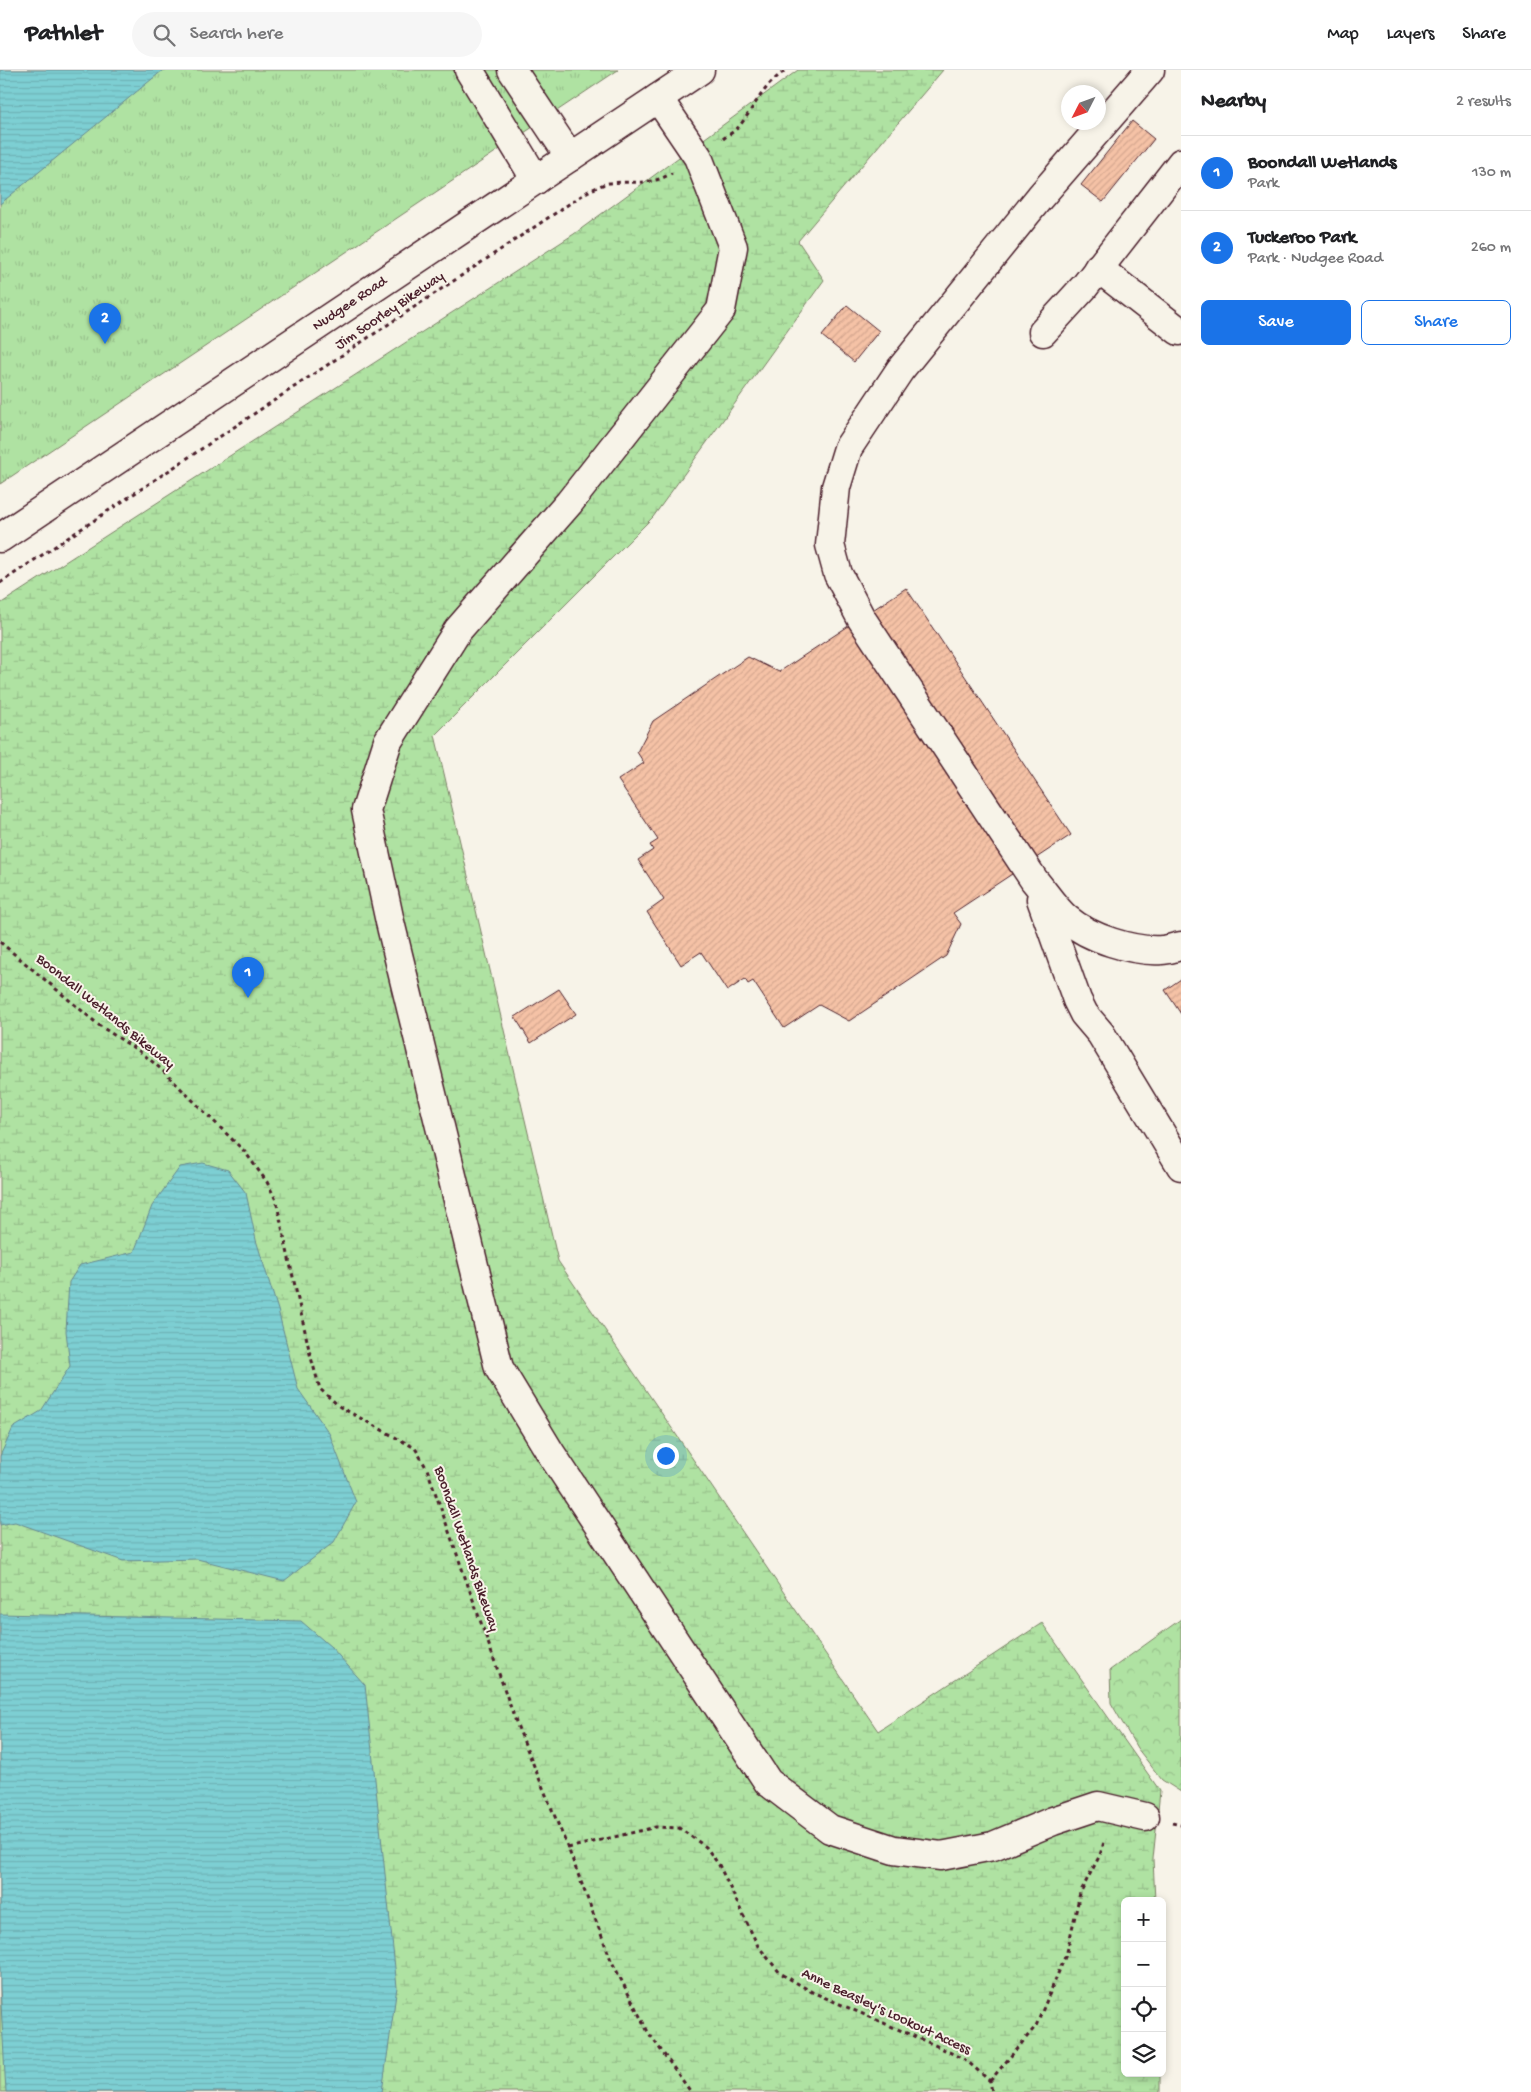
<!DOCTYPE html>
<meta charset="utf-8">
<style>
:root{--surface:#fff;--page:#f6f6f6;--text:#202124;--muted:#757577;--line:#e0e0e0;--accent:#1a73e8}
body{margin:0;font-family:"Gochi Hand",sans-serif;background:var(--page);color:var(--text)}
.controls{position:absolute;right:15px;bottom:15px;display:grid;overflow:hidden;border-radius:8px;box-shadow:0 2px 8px #0003}
.controls button{width:45px;height:45px;display:grid;place-items:center;padding:0;border:0;border-bottom:1px solid var(--line);background:var(--surface);color:var(--text);font:25px sans-serif}
.compass{position:absolute;left:1061px;top:15px;width:45px;height:45px;border-radius:50%;background:var(--surface);box-shadow:0 2px 8px #0003;rotate:228deg}
.you{position:absolute;left:665px;top:1385px;width:18px;height:18px;margin:-12px;border:4px solid #fff;border-radius:50%;background:#1a73e8;box-shadow:0 0 0 8px #1a73e833}
.badge{display:grid;place-items:center;width:32px;height:32px;border-radius:50%;background:var(--accent);color:#fff;font-size:16px;font-weight:700}
.pin{position:absolute;translate:-50% -41px;filter:drop-shadow(0 1px 2px #0008)}
.pin::after{content:'';position:absolute;top:26px;width:18px;height:15px;background:inherit;clip-path:polygon(0 0,100% 0,50% 100%)}
.list{margin:0;padding:0;list-style:none}
h2{display:flex;justify-content:space-between;align-items:center;height:65px;margin:0;padding:0 20px;font-size:21px}
h2 small{font-size:16px;font-weight:400;color:var(--muted)}
.list li{display:grid;grid-template-columns:32px 1fr auto;gap:15px;align-items:center;box-sizing:border-box;height:75px;padding:0 20px;border-top:1px solid var(--line)}
.list b{display:block;font-size:19px;white-space:nowrap}
.list p{margin:0;font-size:16px;white-space:nowrap;color:var(--muted)}
.list em{font-size:16px;font-style:normal;color:var(--muted)}
.actions{display:flex;gap:10px;padding:15px 20px}
.actions a{flex:1;padding:11px 0;border:1px solid var(--accent);border-radius:8px;text-align:center;font-size:18px;color:var(--accent)}
.actions .main{background:var(--accent);color:#fff}
.icon{flex:none;width:28px;height:28px;fill:none;stroke:currentColor;stroke-width:2;stroke-linecap:round;stroke-linejoin:round}
.map{position:relative;flex:none;width:1181px;height:2022px;overflow:hidden}
header{display:flex;align-items:center;gap:30px;box-sizing:border-box;height:70px;padding:0 25px;background:var(--surface);border-bottom:1px solid var(--line)}
header strong{font-size:24px}
nav{display:flex;gap:28px;margin-inline-start:auto;font-size:18px}
.search{width:350px;height:45px;background:var(--page);display:flex;align-items:center;gap:12px;box-sizing:border-box;padding:0 18px;border-radius:28px;color:var(--muted);font-size:19px}
main{display:flex}
aside{flex:1;background:var(--surface)}
.map>svg:first-child{display:block}
.forest{fill:url(#forest-crowns);stroke:#7c8066}
.wetland{fill:url(#wetland-marsh);stroke:#7c8066}
.park{fill:url(#park-tufts);stroke:#7c8066}
.water{fill:url(#water-rules);stroke:#698990}
.building{fill:url(#building-hatch);stroke:#4a1f2b}
.lines{fill:none;stroke-linecap:round;stroke-linejoin:round}
.minor-casing{stroke:#4a1f2b;stroke-width:31}
.path{stroke:#4a1f2b;stroke-width:3;stroke-dasharray:4 4;stroke-linecap:butt}
.minor{stroke:#f7f3e8;stroke-width:28}
.labels{text-anchor:middle;dominant-baseline:central;stroke-width:4;stroke-linejoin:round;paint-order:stroke}
.street-label{font-size:15px;fill:#4a1f2b;stroke:#f7f3e8}
</style>
<header>
<strong>Pathlet</strong>
<div class="search"><svg class="icon" aria-label="search" viewBox="0 0 24 24"><circle cx="10" cy="10" r="6"/><path d="M15 15l6 6"/></svg>Search here</div>
<nav><a>Map</a><a>Layers</a><a>Share</a></nav>
</header>
<main>
<div class="map">
<svg width="1181" height="2022" viewBox="0 0 1181 2022">
<defs>
<pattern id="forest-crowns" width="20" height="18" patternUnits="userSpaceOnUse" patternTransform="scale(1.25)"><rect width="20" height="18" fill="#afe2a2"/><path d="M2 6a3 3 0 1 1 6 0M12 15a3 3 0 1 1 6 0" fill="none" stroke="#98c18c"/></pattern>
<pattern id="wetland-marsh" width="20" height="14" patternUnits="userSpaceOnUse" patternTransform="scale(1.25)"><rect width="20" height="14" fill="#afe2a2"/><path d="M1 5h8M5 5V1M11 12h8M15 12V8" fill="none" stroke="#98c18c"/></pattern>
<pattern id="park-tufts" width="24" height="20" patternUnits="userSpaceOnUse" patternTransform="scale(1.25)"><rect width="24" height="20" fill="#afe2a2"/><path d="M3 7l-1-3M5 7V3M7 7l1-3M15 17l-1-3M17 17v-4M19 17l1-3" fill="none" stroke="#98c18c"/></pattern>
<pattern id="water-rules" width="6" height="5" patternUnits="userSpaceOnUse" patternTransform="scale(1.25)"><rect width="6" height="5" fill="#7dcfd3"/><path d="M0 2.5h6" fill="none" stroke="#6eb1b5"/></pattern>
<pattern id="building-hatch" width="6" height="6" patternUnits="userSpaceOnUse" patternTransform="scale(1.25)"><rect width="6" height="6" fill="#f5c2a6"/><path d="M-1 1l2-2M0 6l6-6M5 7l2-2" fill="none" stroke="#d4a68f"/></pattern>
</defs>
<rect width="100%" height="100%" fill="#f7f3e8"/>
<filter id="ink" filterUnits="userSpaceOnUse"><feTurbulence type="fractalNoise" baseFrequency=".02" numOctaves="2"/><feDisplacementMap in="SourceGraphic" scale="10" xChannelSelector="R" yChannelSelector="G"/><feConvolveMatrix kernelMatrix="1 2 1 2 8 2 1 2 1" color-interpolation-filters="sRGB"/></filter>
<g filter="url(#ink)">
<path class="forest" d="M1181 1549V1722L1162 1710 1137 1678 1111 1633 1110 1600Z"/>
<path class="wetland" d="M798 0H943L798 171 824 210 653 447 435 665 558 1191 878 1661 1042 1553 1160 1721 1153 1789 1155 1831H1125V2003H1160V2022H0V534L574 164Z"/>
<path class="park" d="M0 0H618L0 414Z"/>
<path class="water" d="M0 0H163L0 134Z
M203 1093 228 1100 246 1123 256 1170 278 1240 298 1319 329 1363 356 1432 334 1472 284 1511 197 1489 123 1491 15 1452 0 1455V1386L13 1358 41 1341 70 1296 66 1261 69 1212 80 1195 134 1182 152 1136 180 1097Z
M0 1544 301 1551 331 1577 365 1615 397 1917 382 2022H6L0 1916Z"/>
<path class="building" d="M1132 51 1154 69 1103 132 1081 115Z
M847 235 879 261 854 292 822 266Z
M906 518 1071 765 953 843 961 854 946 886 849 951 819 935 784 958 753 911 748 914 745 909 727 921 701 882 681 895 647 842 664 830 638 790 653 780 650 775 658 770 618 710 644 693 637 682 653 651 748 587 779 602Z
M1181 909V944L1165 920Z
M559 919 576 944 531 973 515 947Z"/>
<g class="lines">
<defs>
<g id="minor">
<path d="M469 0 536 110"/>
<path d="M512 0 570 87"/>
<path d="M1150 0 1040 127 900 300 848 378 836 417 830 475 838 504 861 548 1034 810C1045 823 1055 839 1067 849 1089 868 1133 882 1162 880 1168 880 1175 877 1181 876"/>
<path d="M658 28 698 87 733 177 721 240 569 433 458 560 388 671 366 740 390 852 499 1298 550 1382 768 1712 830 1759 894 1780 941 1786 993 1776 1053 1751 1098 1736 1145 1747"/>
<path d="M1098 198 1179 261"/>
<path d="M1043 262 1085 216 1181 93"/>
<path id="s1" d="M0 468 700 0"/>
<path d="M1041 829 1077 930 1084 944 1101 964 1181 1096"/>
</g>
</defs>
<use href="#minor" class="minor-casing"/>
<path class="path" d="M723 69C729 64 737 60 741 54 757 33 763 16 786 0
M0 513 587 122C594 119 602 114 609 113 634 110 649 117 672 103
M0 872 100 956 142 983 161 999 245 1082 267 1112 276 1130 310 1284 320 1319 340 1337 415 1378 427 1399 517 1655 568 1778 611 1890 648 1962 691 2022
M1172 1753 1181 1755
M568 1778 656 1757 679 1758 706 1777 719 1795 758 1876 780 1903 812 1922 939 1977 967 1991 990 2011 992 2022
M990 2011 1036 1956 1067 1882 1080 1823 1100 1785 1105 1769"/>
<use href="#minor" class="minor"/>
</g>
</g>
<g class="labels">
<g class="street-label">
<text stroke="none"><textPath href="#s1" startOffset="421">Nudgee Road</textPath></text>
<text transform="translate(390 241) rotate(-34)">Jim Soorley Bikeway</text>
<text transform="translate(105 942) rotate(39)">Boondall Wetlands Bikeway</text>
<text transform="translate(466 1479) rotate(71)">Boondall Wetlands Bikeway</text>
<text transform="translate(886 1942) rotate(25)">Anne Beasley's Lookout Access</text>
</g>
</g>
</svg>
<div class="controls">
<button>+</button>
<button>−</button>
<button><svg class="icon" aria-label="locate" viewBox="0 0 24 24"><circle cx="12" cy="12" r="6"/><path d="M12 2v4M12 18v4M2 12h4M18 12h4"/></svg></button>
<button><svg class="icon" aria-label="layers" viewBox="0 0 24 24"><path d="M12 4l9 5-9 5-9-5zM3 14l9 5 9-5"/></svg></button>
</div>
<svg class="compass" viewBox="-18 -18 36 36"><path d="M0-13l5 13h-10z" fill="#e53935"/><path d="M0 13l5-13h-10z" fill="#757577"/></svg>
<div class="you"></div>
<div class="pin badge" style="left:248px;top:928px">1</div>
<div class="pin badge" style="left:105px;top:274px">2</div>
</div>
<aside>
<h2>Nearby<small>2 results</small></h2>
<ul class="list">
<li><span class="badge">1</span><div><b>Boondall Wetlands</b><p>Park</p></div><em>130 m</em></li>
<li><span class="badge">2</span><div><b>Tuckeroo Park</b><p>Park · Nudgee Road</p></div><em>260 m</em></li>
</ul>
<div class="actions"><a class="main">Save</a><a>Share</a></div>
</aside>
</main>
